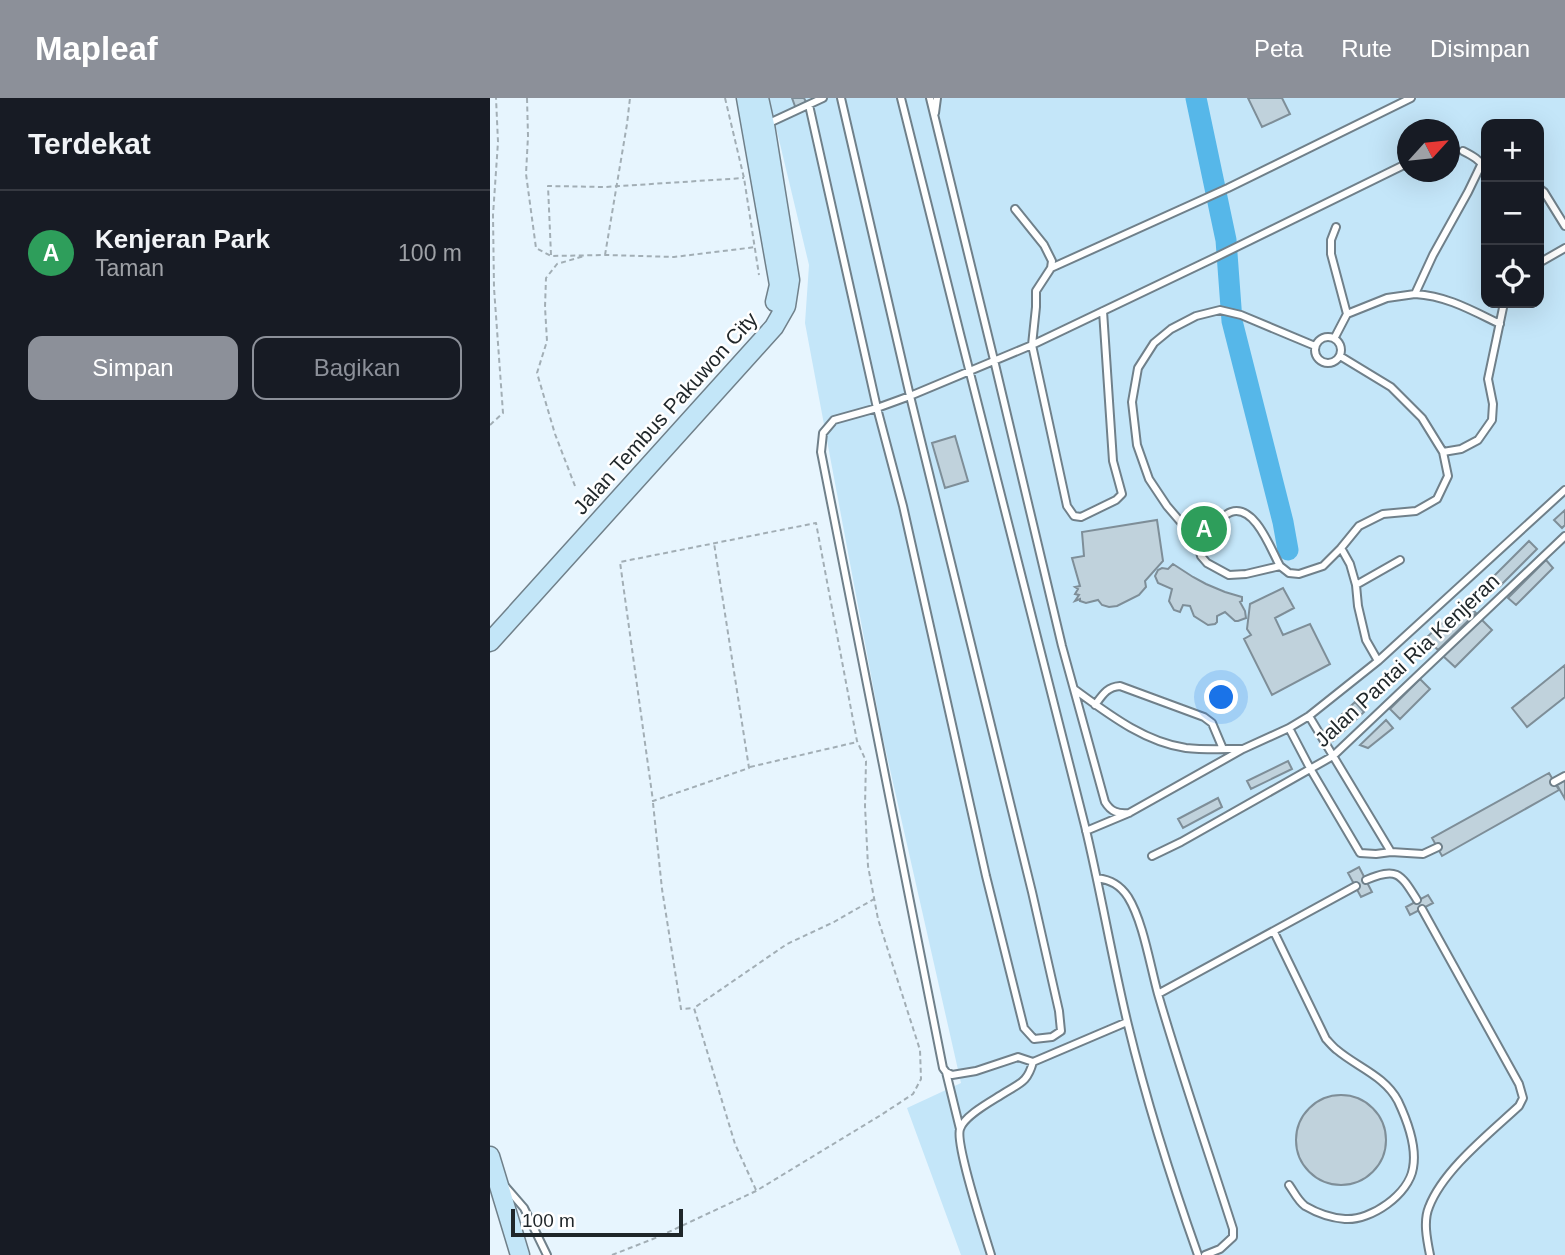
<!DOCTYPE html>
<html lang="id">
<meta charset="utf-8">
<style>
:root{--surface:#171b24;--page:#242831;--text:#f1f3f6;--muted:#9ea1a6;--line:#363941;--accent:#8c9099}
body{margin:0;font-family:Helvetica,sans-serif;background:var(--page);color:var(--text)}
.controls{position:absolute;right:21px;top:21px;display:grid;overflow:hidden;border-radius:14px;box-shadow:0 7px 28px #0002}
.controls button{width:63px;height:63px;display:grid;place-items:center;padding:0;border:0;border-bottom:2px solid var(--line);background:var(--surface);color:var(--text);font:35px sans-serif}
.compass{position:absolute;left:907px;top:21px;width:63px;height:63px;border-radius:50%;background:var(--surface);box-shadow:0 7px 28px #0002;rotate:63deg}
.scale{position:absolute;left:21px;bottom:18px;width:172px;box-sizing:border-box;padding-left:7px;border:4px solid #1f2629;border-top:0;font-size:19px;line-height:24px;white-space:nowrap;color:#1f2629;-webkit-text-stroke:5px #fff;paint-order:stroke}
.you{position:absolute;left:732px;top:600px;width:24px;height:24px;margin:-18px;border:5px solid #fff;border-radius:50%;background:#1a73e8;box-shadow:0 0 0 10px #1a73e833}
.badge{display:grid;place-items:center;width:46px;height:46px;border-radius:50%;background:var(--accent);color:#fff;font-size:23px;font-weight:700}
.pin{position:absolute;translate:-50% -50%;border:4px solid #fff;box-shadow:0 2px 7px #0006}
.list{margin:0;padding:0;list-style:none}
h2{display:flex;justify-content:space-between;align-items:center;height:91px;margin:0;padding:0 28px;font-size:30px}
h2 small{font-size:23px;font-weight:400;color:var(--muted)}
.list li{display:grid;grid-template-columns:46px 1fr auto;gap:21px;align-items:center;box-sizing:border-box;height:126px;padding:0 28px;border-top:2px solid var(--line)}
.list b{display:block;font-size:26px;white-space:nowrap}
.list p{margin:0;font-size:23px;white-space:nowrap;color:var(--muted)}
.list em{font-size:23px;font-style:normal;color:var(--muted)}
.actions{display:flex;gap:14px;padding:21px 28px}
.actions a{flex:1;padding:16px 0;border:2px solid var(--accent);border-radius:14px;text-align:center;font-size:24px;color:var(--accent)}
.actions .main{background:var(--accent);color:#fff}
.icon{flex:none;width:38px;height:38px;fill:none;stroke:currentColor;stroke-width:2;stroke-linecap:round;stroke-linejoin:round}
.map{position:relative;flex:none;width:1075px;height:1157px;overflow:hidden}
header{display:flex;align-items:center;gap:42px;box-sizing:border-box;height:98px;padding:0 35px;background:var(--accent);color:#fff}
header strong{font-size:33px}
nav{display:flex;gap:38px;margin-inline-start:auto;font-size:24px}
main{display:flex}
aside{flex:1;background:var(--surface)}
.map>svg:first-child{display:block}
.green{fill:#c4e6f9;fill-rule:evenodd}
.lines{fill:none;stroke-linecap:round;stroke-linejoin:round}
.river{stroke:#56b7e9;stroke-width:21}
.building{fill:#c0d2dc;stroke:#7e8e98;stroke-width:2}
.lane-casing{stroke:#70808a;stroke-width:10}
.secondary-casing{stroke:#70808a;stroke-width:21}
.path{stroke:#a2aeb5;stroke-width:2;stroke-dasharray:5 3.5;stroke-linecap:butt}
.lane{stroke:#fff;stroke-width:6}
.secondary{stroke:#c3e6f8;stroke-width:18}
.labels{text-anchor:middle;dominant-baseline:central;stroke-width:5;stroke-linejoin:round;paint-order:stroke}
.street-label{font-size:21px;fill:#1f2629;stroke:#fff}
</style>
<header>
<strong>Mapleaf</strong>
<nav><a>Peta</a><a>Rute</a><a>Disimpan</a></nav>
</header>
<main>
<aside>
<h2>Terdekat<small></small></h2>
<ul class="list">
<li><span class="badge" style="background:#2e9e5b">A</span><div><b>Kenjeran Park</b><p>Taman</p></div><em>100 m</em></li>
</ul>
<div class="actions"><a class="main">Simpan</a><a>Bagikan</a></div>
</aside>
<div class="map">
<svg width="1075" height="1157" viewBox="0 0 1075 1157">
<rect width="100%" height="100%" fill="#e7f5fe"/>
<path class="green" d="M279 0H1075V1157H471L417 1010 471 985 392 636 315 225 319 167ZM996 26H1049V205H996ZM918 32H960V74H918Z"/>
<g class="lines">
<path class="river" d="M706 0 736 142 742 223 793 424 798 452"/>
</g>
<path class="building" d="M302 0H314L317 6 306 11Z
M758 0H792L800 16 772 29Z
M465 338 478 383 455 390 442 345Z
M1075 412V427L1072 430 1064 422Z
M667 422 673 463 655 483 656 489 649 497 627 508 619 509 612 507 608 502 596 505 590 503V501L585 503 589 497 585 496 588 491 585 489 590 488 582 460 594 458 592 434Z
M1039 443 1047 451 1010 488 1002 480Z
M1056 462 1063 470 1026 507 1018 500Z
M683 466 703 479 716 486 735 494 752 499V503L750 504 755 513 756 520 748 523H745L735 514 727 518V524L725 526 718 527 704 518 700 508 693 507 690 514 684 512 679 503 682 491 668 485 665 478 668 472 672 470 678 471Z
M793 490 804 510 785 520 793 537 820 526 840 566 782 597 754 541 761 537 757 531 760 506Z
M975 504 986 515 948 552 936 540Z
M991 521 1002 532 965 569 953 558Z
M1075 567V599L1037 629 1022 610Z
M930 581 940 591 910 621 900 611Z
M865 604 874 614 843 643 834 633Z
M896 622 903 630 878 650 870 647Z
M798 663 802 671 761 691 757 683Z
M1059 675 1069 692 952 758 942 740Z
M1075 682V701L1067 687Z
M728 700 732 709 693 730 688 721Z
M869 769 882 794 871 799 858 775Z
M938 797 943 805 920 817 916 809Z
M806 1042a45 45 0 1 1 90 0a45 45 0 1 1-90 0Z"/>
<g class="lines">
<defs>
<path id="lane" d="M411 0C471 243 534 485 595 728 611 794 622 861 638 927 657 1005 681 1081 708 1157
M440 0 504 262 572 548 615 704C621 714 628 716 639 715
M319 7 387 310 413 408 496 778 534 930 544 941 562 939 571 933 569 913 542 794 420 298 351 0
M445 15 447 0
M277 26 333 0
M973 53C983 58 990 62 996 71
M1049 90 1054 94 1075 128
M525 111 554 147 562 163 561 170 546 193V209L542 247 577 408 584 418 591 419 626 402 632 396 623 363 613 213
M846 129 841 142V156L857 216
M1049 165 1075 150
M561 170 738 90 921 0
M925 196C957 198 981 212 1010 226
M825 252a13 13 0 1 1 26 0a13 13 0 1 1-26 0Z
M845 239 857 216 897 200 925 196 943 157 978 94 992 65
M825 248 751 217 730 212 706 218 681 231 664 245 648 270 642 304 647 347 659 381 677 408 707 443 711 458 717 465 739 477 756 476 790 468 799 475 809 476 833 468 851 450
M850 258 901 289 932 320 953 354
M707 443C716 435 730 418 741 414 765 406 781 452 790 468
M866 487 910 462
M888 563 876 542 868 508 866 487 860 466 851 450 869 428 893 416 926 413 947 401 958 378 953 354 971 351 988 342 1002 322 1003 306 998 281 1014 205
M584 591C617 615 654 644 696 650 714 652 734 651 752 651
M605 607C613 596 617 589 630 588L714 619 722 625 733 651
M819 618 901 754
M799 630 821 672 870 755 886 756 901 754 933 756 948 749
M1064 684 1075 678
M596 733 639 715 753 651 799 630 819 618 888 563 1075 392
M662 758 691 744 843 658 1075 438
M607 780C621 782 630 787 638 799 653 823 660 867 668 896 691 975 718 1053 743 1131V1139L730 1151 715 1157
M876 782C907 769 910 775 927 802
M932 811 1029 986 1033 1000 1029 1008C1000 1035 953 1072 939 1109 933 1123 937 1142 940 1157
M784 834 836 941C839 944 843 949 847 952 867 969 895 978 908 1003 917 1022 927 1049 923 1070 919 1096 881 1123 855 1121 841 1120 827 1115 815 1108 808 1103 804 1094 799 1087
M668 896 866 788
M637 924 543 964 528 959 486 973 462 977 456 974 453 970 331 354 333 335 344 322 387 310 420 298 542 247 722 161 918 65
M456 974 470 1031
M15 1088 34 1110 57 1157
M501 1157C495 1137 465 1046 470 1031 474 1018 500 1004 511 997 529 985 537 986 543 964"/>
<path id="secondary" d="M256 0 289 187 285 204
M0 544 284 229 296 208 300 182 275 27 269 0
M0 1058 30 1157"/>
</defs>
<use href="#lane" class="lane-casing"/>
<use href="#secondary" class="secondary-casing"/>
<path class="path" d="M37 0 38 38 36 76 46 150 61 158 115 157 184 159 266 149
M235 0 254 80 269 177
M61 157 58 88 115 89 254 80
M115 157 137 26 140 0
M0 327 13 315 4 190 3 117 8 44 6 0
M85 388 65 336 47 275 57 243 55 209 56 180 67 166 94 158
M260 669 367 644
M163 705 172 791 191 911 204 910
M266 1092 245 1046 204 910 297 846 344 824 384 801
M122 1157 168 1139 266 1093 391 1017 423 996 431 981 430 952 388 821 378 768 375 708 376 663 367 643 326 425 130 464 163 703 259 670 224 445"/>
<use href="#lane" class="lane"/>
<use href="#secondary" class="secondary"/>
</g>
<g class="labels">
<g class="street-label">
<text transform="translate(175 315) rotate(-48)">Jalan Tembus Pakuwon City</text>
<text transform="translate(917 562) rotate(-43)">Jalan Pantai Ria Kenjeran</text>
</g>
</g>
</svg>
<div class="controls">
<button>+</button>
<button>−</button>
<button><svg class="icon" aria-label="locate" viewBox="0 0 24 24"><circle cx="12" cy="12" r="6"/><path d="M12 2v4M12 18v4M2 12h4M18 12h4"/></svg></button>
</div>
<svg class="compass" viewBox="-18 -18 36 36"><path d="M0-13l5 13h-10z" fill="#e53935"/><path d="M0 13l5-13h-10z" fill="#9ea1a6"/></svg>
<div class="scale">100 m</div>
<div class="you"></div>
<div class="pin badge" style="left:714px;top:431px;background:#2e9e5b">A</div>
</div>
</main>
